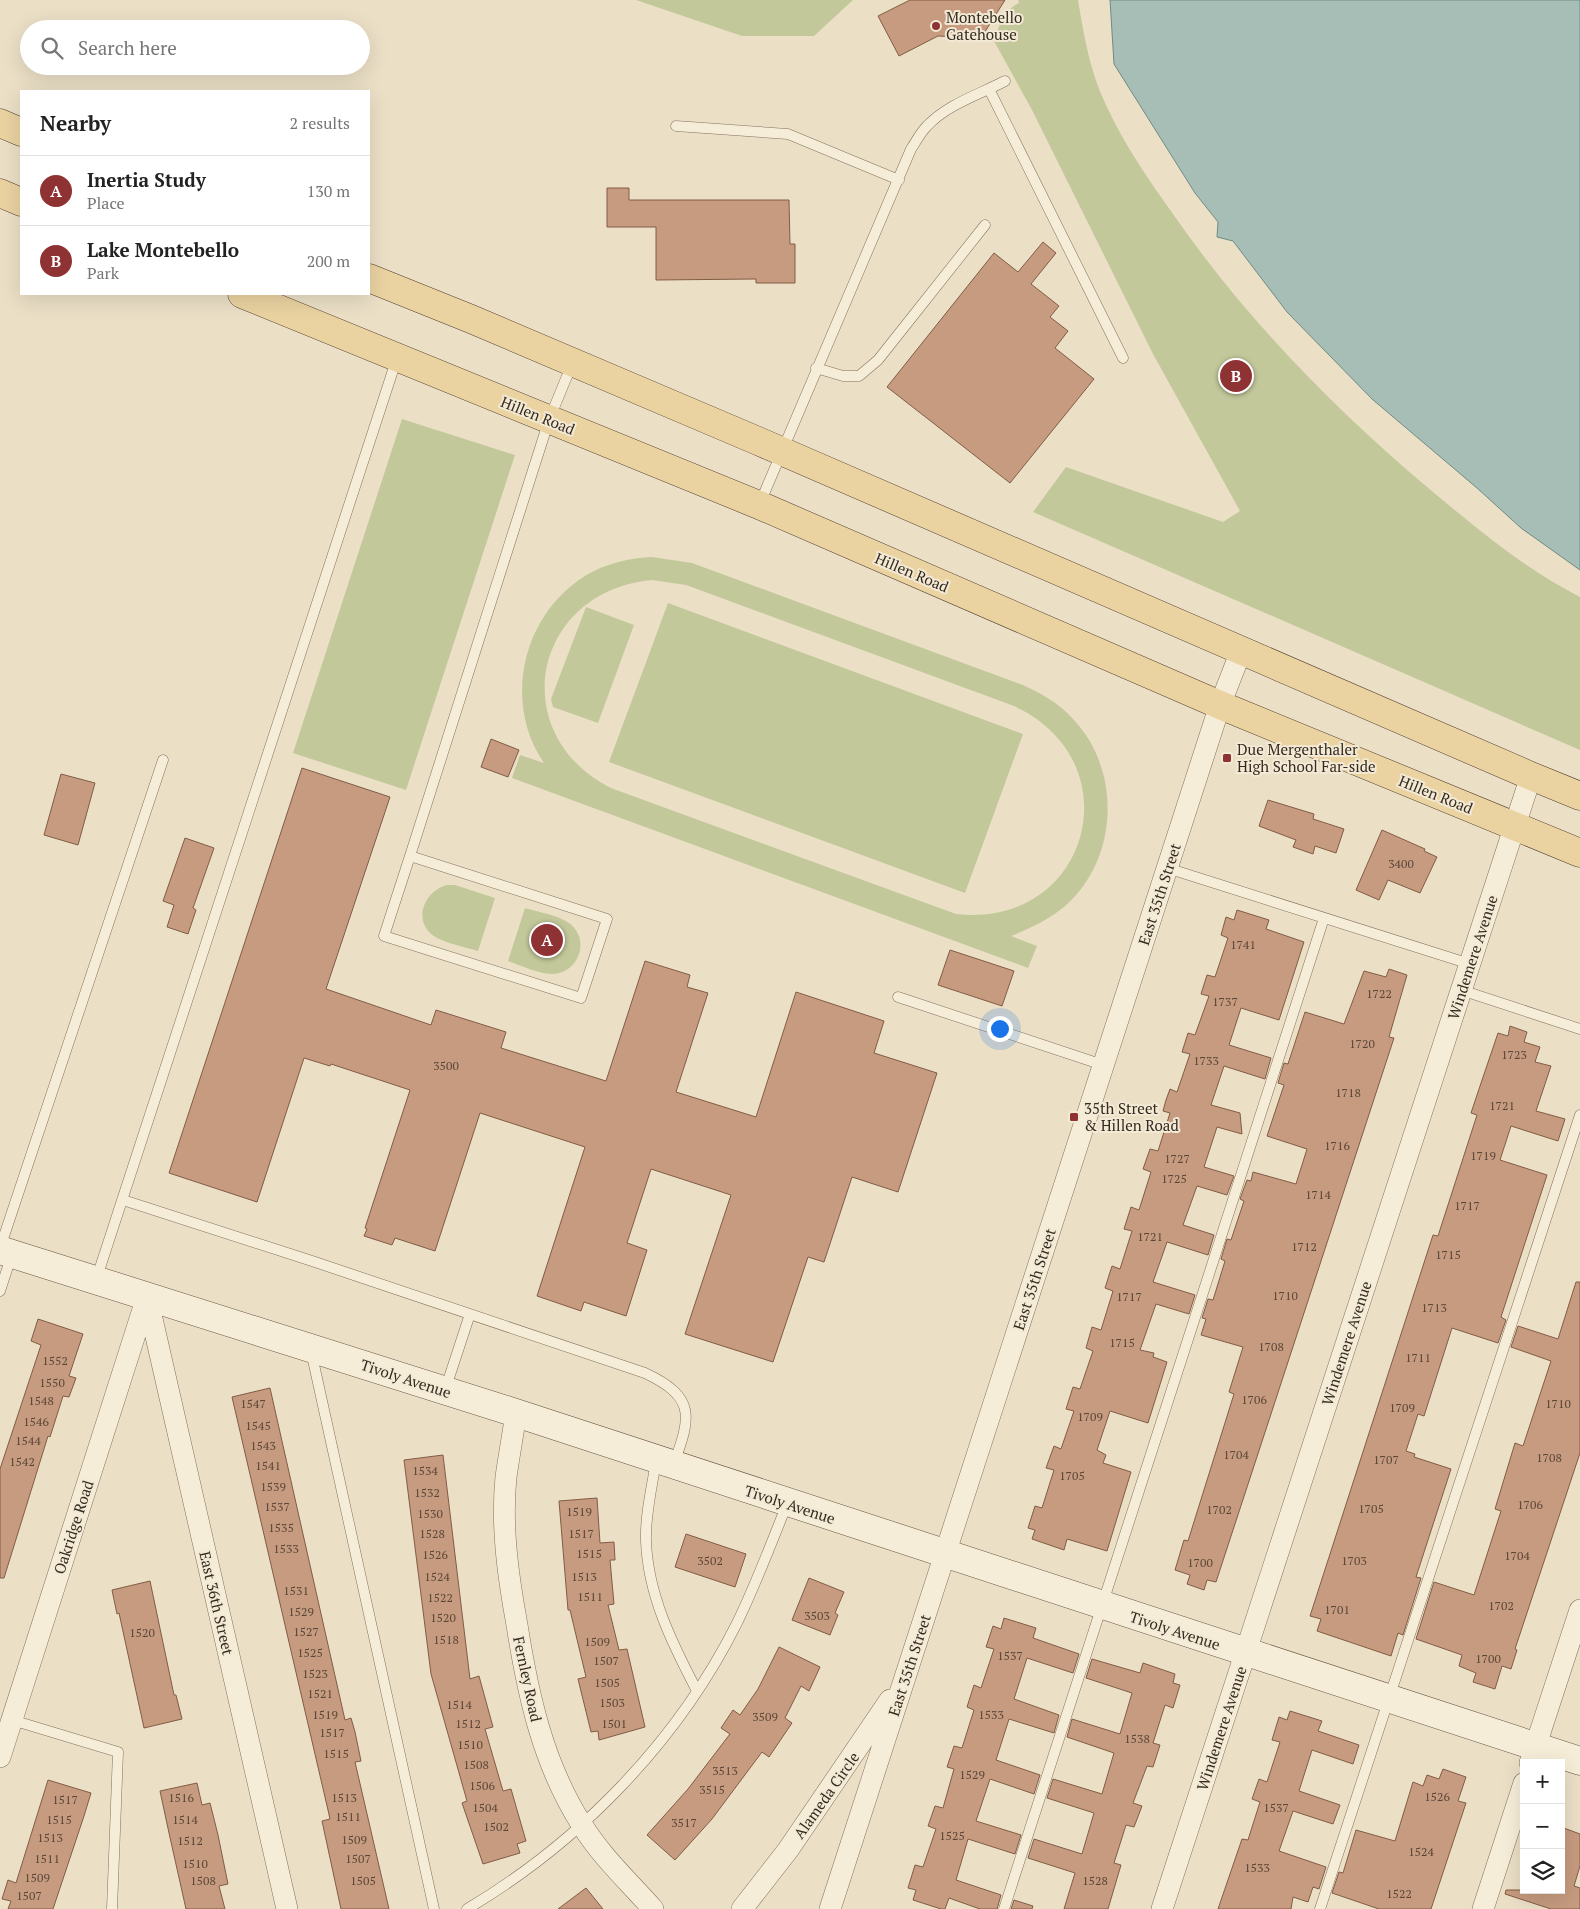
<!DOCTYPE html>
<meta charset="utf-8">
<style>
:root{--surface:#fff;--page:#f2f2f2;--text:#222;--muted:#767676;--line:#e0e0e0;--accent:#8e3234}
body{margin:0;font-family:"PT Serif",serif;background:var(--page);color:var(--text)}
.controls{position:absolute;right:15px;bottom:15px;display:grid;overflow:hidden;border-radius:0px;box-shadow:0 5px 20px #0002}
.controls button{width:45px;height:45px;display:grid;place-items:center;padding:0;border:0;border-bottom:1px solid var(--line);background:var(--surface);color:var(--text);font:25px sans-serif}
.you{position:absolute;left:999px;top:1028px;width:18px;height:18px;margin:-12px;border:4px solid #fff;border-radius:50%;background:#1a73e8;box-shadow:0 0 0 8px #1a73e833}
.badge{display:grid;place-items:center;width:32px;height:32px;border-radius:50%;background:var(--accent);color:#fff;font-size:16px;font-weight:700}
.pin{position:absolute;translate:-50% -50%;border:2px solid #fff;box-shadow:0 1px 5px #0006}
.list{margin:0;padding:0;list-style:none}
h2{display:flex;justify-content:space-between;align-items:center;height:65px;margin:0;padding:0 20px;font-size:21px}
h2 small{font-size:16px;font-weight:400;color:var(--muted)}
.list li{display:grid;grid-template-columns:32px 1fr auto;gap:15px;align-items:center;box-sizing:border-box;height:70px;padding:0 20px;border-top:1px solid var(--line)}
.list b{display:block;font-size:19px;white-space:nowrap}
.list p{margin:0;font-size:16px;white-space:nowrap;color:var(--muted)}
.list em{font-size:16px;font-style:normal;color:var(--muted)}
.icon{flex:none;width:28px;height:28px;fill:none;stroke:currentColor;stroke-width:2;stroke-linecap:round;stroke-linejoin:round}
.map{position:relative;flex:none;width:1580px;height:1909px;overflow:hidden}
.search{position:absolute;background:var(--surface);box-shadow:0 5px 20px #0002;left:20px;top:20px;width:350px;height:55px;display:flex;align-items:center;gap:12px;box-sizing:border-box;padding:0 18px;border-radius:28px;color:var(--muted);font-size:19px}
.panel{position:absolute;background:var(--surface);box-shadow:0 5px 20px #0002;left:20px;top:90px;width:350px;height:205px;border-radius:0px}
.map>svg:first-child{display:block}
.green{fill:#c3c89b;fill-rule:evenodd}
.water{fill:#a7beb7;stroke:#6e8c84}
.building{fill:#c69b7f;stroke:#825c45}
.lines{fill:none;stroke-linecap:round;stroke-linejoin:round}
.lane-casing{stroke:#84715d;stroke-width:11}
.street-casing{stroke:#84715d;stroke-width:22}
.secondary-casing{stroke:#665340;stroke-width:29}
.primary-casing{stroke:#534031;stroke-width:29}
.lane{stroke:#f6edd9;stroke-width:10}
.street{stroke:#f6edd9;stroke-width:21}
.secondary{stroke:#f6edd9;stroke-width:28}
.primary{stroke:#ead2a1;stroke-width:28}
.poi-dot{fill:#8e3234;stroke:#f3ead5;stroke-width:2}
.labels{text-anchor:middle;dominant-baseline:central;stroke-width:4;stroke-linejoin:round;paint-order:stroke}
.number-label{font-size:12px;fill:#5a4638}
.poi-label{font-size:15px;fill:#362a20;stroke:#f3ead5;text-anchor:start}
.street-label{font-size:15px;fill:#362a20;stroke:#f3ead5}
</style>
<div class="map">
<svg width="1580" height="1909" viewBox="0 0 1580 1909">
<rect width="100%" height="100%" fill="#ebdfc6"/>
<path class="green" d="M636 0H853L814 36H742Z
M1018 0H1078C1084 36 1090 72 1106 105 1124 144 1148 179 1173 214 1246 319 1335 410 1433 492 1480 531 1525 569 1580 597V750L1033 512 1066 467 1223 522 1240 511 1153 354 1032 110 994 41C999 26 1004 10 1019 3Z
M402 419 515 455 406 790 293 753Z
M652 557 692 563 1023 685C1042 694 1059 703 1073 719 1122 770 1119 860 1064 907 1048 920 1031 928 1011 936L1037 946 1028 968 512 778 520 755 544 763C500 699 525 606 594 571 612 562 632 558 652 557ZM652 580 686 585 1014 706C1135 762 1089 929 956 914L611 788C504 734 533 591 652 580Z
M668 603 1023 734 965 893 609 762Z
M586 607 634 625 598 723 553 707 551 699Z
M447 885H455L495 898 478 951C465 947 449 944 437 938 411 924 423 891 447 885Z
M525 908C539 912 557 915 569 923 591 939 579 973 553 974 539 974 522 966 508 961Z"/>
<path class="water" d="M1110 0H1580V570L1521 528 1477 488 1372 399 1287 312 1233 241 1217 237 1218 222 1195 193 1114 64Z"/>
<path class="building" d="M910 0H1005L981 38 938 36 899 56 878 16Z
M607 188H629V200H789L790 244H795V283H756V279L656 280V227H607Z
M1043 242 1056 253 1031 284 1059 306 1050 317 1068 331 1055 348 1094 379 1010 483 887 387 994 253 1018 272Z
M491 739 519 750 508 777 481 767Z
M302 768 390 797 326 989 431 1025 436 1010 506 1032 501 1048 606 1081 645 961 690 975 687 987 708 993 676 1092 756 1117 796 992 884 1021 874 1053 937 1073 898 1192 852 1177 824 1262 808 1257 773 1362 685 1334 731 1195 651 1169 627 1243 647 1250 626 1316 584 1302 581 1311 537 1296 585 1147 480 1113 435 1251 395 1238 392 1245 364 1236 367 1229 365 1228 410 1090 331 1064 330 1066 304 1058 257 1202 169 1173Z
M61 774 95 783 78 845 44 835Z
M1268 800 1314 814 1313 819 1344 829 1336 853 1315 846 1313 854 1293 847 1296 840 1259 826Z
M1382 830 1425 849 1424 851 1437 857 1420 893 1388 880 1379 900 1356 890Z
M185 838 214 848 193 908 196 910 188 934 167 927 174 905 163 901Z
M1237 910 1269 920 1266 929 1304 942 1279 1020 1241 1008 1229 1045 1271 1058 1265 1079 1224 1066 1211 1105 1240 1113 1242 1134 1217 1127 1204 1167 1234 1176 1227 1195 1197 1186 1183 1225 1214 1235 1208 1255 1167 1242 1153 1282 1195 1295 1189 1314 1156 1304 1140 1350 1154 1353 1153 1357 1167 1362 1148 1423 1110 1411 1097 1450 1106 1455 1103 1463 1131 1472 1107 1551 1067 1539 1064 1550 1032 1539 1035 1530 1028 1528 1035 1506 1042 1508 1054 1470 1046 1468 1054 1446 1061 1449 1074 1411 1066 1409 1073 1387 1080 1389 1093 1351 1086 1348 1092 1327 1101 1330 1113 1291 1105 1288 1112 1266 1120 1269 1132 1231 1124 1229 1131 1207 1139 1210 1151 1172 1143 1169 1150 1149 1158 1151 1170 1113 1163 1111 1166 1100 1170 1089 1177 1092 1190 1054 1182 1052 1188 1033 1195 1035 1209 996 1201 994 1207 975 1215 977 1228 938 1221 935 1226 917 1234 920Z
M950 950 1014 971 1002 1006 938 985Z
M1389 969 1407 975 1389 1037 1394 1038 1216 1582 1207 1580 1204 1590 1187 1584 1190 1575 1175 1570 1184 1540 1188 1541 1234 1394 1229 1392 1243 1347 1201 1335 1206 1319 1202 1318 1208 1299 1213 1300 1225 1261 1221 1259 1227 1239 1231 1240 1244 1201 1240 1199 1247 1180 1251 1181 1253 1172 1296 1184 1307 1149 1267 1136 1284 1085 1278 1083 1284 1063 1288 1064 1305 1012 1344 1024 1364 971 1386 977Z
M1510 1026 1527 1032 1524 1042 1540 1047 1535 1062 1551 1066 1536 1111 1565 1119 1558 1141 1511 1126 1500 1160 1547 1175 1501 1317 1506 1320 1498 1343 1452 1328 1424 1416 1418 1414 1406 1451 1415 1454 1414 1457 1451 1469 1416 1577 1421 1578 1403 1635 1398 1633 1391 1656 1317 1631 1321 1619 1310 1616 1433 1235 1438 1236 1477 1115 1471 1113 1478 1092 1498 1033 1508 1036Z
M1576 1282H1580V1453L1515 1649 1517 1650 1511 1669 1502 1666 1495 1689 1473 1682 1476 1673 1459 1666 1462 1655 1416 1639 1434 1582 1474 1595 1501 1511 1495 1509 1515 1443 1523 1446 1551 1361 1511 1347 1518 1326 1558 1339Z
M38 1319 83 1334 69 1376 76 1378 69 1397 63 1396 50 1437 48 1436 4 1578H0V1469L41 1345 31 1341Z
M270 1388 345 1720 351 1718 355 1732 361 1761 355 1762 389 1909H341L322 1821 330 1819 328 1810 232 1397Z
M443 1455 470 1679 479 1676 493 1727 485 1729 503 1791 511 1789 526 1841 517 1844 520 1853 483 1864 462 1803 467 1801 431 1674 404 1460Z
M597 1498 600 1543 614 1542 615 1560H610L614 1604 608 1605 619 1650 627 1649 645 1727 599 1740 598 1731 591 1732 578 1679 586 1677 570 1610H568L559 1501Z
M686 1534 746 1554 735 1587 675 1567Z
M809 1578 844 1592 835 1613 838 1615 830 1635 792 1620Z
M150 1581 174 1695H176L182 1719 144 1728 119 1613 117 1614 112 1590Z
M1004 1618 1036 1628 1033 1638 1079 1654 1073 1673 1027 1658 1014 1699 1059 1715 1054 1733 1009 1719 996 1760 1040 1775 1034 1794 990 1779 976 1821 1021 1835 1015 1854 968 1839 956 1880 1001 1895 997 1909H980L949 1898 945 1909H941L913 1900 916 1890 908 1888 915 1865 923 1867 936 1829 928 1826 935 1806 943 1808 954 1769 947 1767 954 1746 962 1748 974 1710 967 1707 974 1685 981 1688 994 1649 986 1647 993 1626 1001 1629Z
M779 1647 820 1667 809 1691 801 1686 785 1718 792 1723 769 1757 762 1752 712 1819 675 1860 647 1835 688 1789 730 1734 721 1728 733 1710 740 1715 758 1689Z
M1092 1659 1140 1673 1143 1663 1175 1674 1173 1683 1180 1685 1173 1708 1165 1705 1153 1743 1160 1745 1153 1767 1147 1766 1133 1803 1142 1806 1134 1827 1126 1825 1114 1863 1121 1865 1108 1909H1064L1075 1873 1028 1858 1034 1839 1082 1854 1094 1813 1047 1798 1053 1779 1102 1794 1114 1753 1067 1737 1072 1719 1120 1734 1132 1693 1086 1678Z
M1290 1711 1322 1721 1318 1731 1359 1745 1353 1764 1312 1750 1299 1791 1340 1805 1333 1824 1293 1811 1279 1851 1326 1867 1319 1889 1313 1887 1308 1902 1293 1897 1291 1909H1218L1242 1839 1248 1840 1260 1802 1252 1799 1259 1779 1267 1782 1280 1742 1272 1740 1279 1717 1287 1720Z
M1443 1769 1466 1777 1458 1801 1466 1803 1431 1909H1379L1332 1893 1339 1872 1343 1873 1356 1830 1395 1841 1413 1782 1423 1786 1427 1775 1439 1779Z
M48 1780 91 1793 84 1816 53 1909H8L11 1901 2 1899 8 1880 16 1883Z
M197 1783 202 1805 210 1803 218 1835 228 1884 219 1886 225 1909H186L169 1833 160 1791Z
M1561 1827 1580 1834V1866L1574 1886 1580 1888V1909H1551L1505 1894 1506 1890H1561Z
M586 1888 603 1909H558Z
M1014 1900 1033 1906 1032 1909H1011Z"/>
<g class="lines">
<defs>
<path id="lane" d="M989 89 1123 358
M676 126 788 134 899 180
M816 368 843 376H859L878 360 985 225
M760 503 911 149C916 142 920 133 927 126 948 104 978 95 1005 81
M410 856 607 919 581 998 384 936Z
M410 856 549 420 572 364
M1167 868 1470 964
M1461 990 1580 1029
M898 997 1103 1065
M123 1200 312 1261 645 1373C696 1397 691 1417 674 1463
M0 1248 163 760
M96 1280 397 358
M0 1291 12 1254
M311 1351 434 1909
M445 1390 470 1314
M656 1461C652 1487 645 1515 646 1541 648 1595 672 1643 696 1689
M12 1720 118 1752 112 1909
M467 1909C580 1842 678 1741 737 1623 756 1584 771 1544 787 1504
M1004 1909 1324 918
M1320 1909 1580 1115"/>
<path id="street" d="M147 1297 287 1909
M516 1413C513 1434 509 1456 506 1477 501 1526 508 1576 517 1625 528 1695 543 1764 582 1825 601 1856 629 1882 653 1909
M0 1757 147 1297
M1530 1763 1580 1610
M742 1909 788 1850 890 1700
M830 1909 1220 705 1241 651
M1162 1909 1531 776
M1483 1909 1524 1783"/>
<path id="secondary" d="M0 1250 516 1413 1580 1761"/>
<path id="primary" d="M0 123 21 132
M0 193 21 202
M369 278 471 319 758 441 1531 776 1580 796
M242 294 759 505 1220 705 1580 853"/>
</defs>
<use href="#lane" class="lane-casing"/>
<use href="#street" class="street-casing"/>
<use href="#secondary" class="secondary-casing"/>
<use href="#primary" class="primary-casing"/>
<use href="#lane" class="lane"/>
<use href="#street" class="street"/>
<use href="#secondary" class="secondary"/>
<use href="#primary" class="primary"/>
</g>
<g class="poi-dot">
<circle cx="936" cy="26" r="5"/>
<rect x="1222" y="753" width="10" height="10" rx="2.5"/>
<rect x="1069" y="1112" width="10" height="10" rx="2.5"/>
</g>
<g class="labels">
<g class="number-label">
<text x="1401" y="863">3400</text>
<text x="1243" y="944">1741</text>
<text x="1379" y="993">1722</text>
<text x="1225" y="1001">1737</text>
<text x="1362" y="1043">1720</text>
<text x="1514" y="1054">1723</text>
<text x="1206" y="1060">1733</text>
<text x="446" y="1065">3500</text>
<text x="1348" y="1092">1718</text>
<text x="1502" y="1105">1721</text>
<text x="1337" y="1145">1716</text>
<text x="1483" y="1155">1719</text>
<text x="1177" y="1158">1727</text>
<text x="1174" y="1178">1725</text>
<text x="1318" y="1194">1714</text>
<text x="1467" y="1205">1717</text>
<text x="1150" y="1236">1721</text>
<text x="1304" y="1246">1712</text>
<text x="1448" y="1254">1715</text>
<text x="1285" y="1295">1710</text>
<text x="1129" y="1296">1717</text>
<text x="1434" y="1307">1713</text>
<text x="1122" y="1342">1715</text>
<text x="1271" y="1346">1708</text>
<text x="1418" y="1357">1711</text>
<text x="55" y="1360">1552</text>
<text x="52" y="1382">1550</text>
<text x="1254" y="1399">1706</text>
<text x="41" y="1400">1548</text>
<text x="253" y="1403">1547</text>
<text x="1558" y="1403">1710</text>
<text x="1402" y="1407">1709</text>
<text x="1090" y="1416">1709</text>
<text x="36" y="1421">1546</text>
<text x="258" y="1425">1545</text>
<text x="28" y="1440">1544</text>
<text x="263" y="1445">1543</text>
<text x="1236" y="1454">1704</text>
<text x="1549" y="1457">1708</text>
<text x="1386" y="1459">1707</text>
<text x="22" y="1461">1542</text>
<text x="268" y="1465">1541</text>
<text x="425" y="1470">1534</text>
<text x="1072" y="1475">1705</text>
<text x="273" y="1486">1539</text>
<text x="427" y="1492">1532</text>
<text x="1530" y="1504">1706</text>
<text x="277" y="1506">1537</text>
<text x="1371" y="1508">1705</text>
<text x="1219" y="1509">1702</text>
<text x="579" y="1511">1519</text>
<text x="430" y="1513">1530</text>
<text x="281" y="1527">1535</text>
<text x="432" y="1533">1528</text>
<text x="581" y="1533">1517</text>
<text x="286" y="1548">1533</text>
<text x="589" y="1553">1515</text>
<text x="435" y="1554">1526</text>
<text x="1517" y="1555">1704</text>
<text x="710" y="1560">3502</text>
<text x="1354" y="1560">1703</text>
<text x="1200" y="1562">1700</text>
<text x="437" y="1576">1524</text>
<text x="584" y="1576">1513</text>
<text x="296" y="1590">1531</text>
<text x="590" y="1596">1511</text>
<text x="440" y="1597">1522</text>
<text x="1501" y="1605">1702</text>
<text x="1337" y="1609">1701</text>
<text x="301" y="1611">1529</text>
<text x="817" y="1615">3503</text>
<text x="443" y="1617">1520</text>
<text x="306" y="1631">1527</text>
<text x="142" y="1632">1520</text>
<text x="446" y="1639">1518</text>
<text x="597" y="1641">1509</text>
<text x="310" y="1652">1525</text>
<text x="1010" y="1655">1537</text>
<text x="1488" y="1658">1700</text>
<text x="606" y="1660">1507</text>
<text x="315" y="1673">1523</text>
<text x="607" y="1682">1505</text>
<text x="320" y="1693">1521</text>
<text x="612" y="1702">1503</text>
<text x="459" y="1704">1514</text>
<text x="325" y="1714">1519</text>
<text x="991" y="1714">1533</text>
<text x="765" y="1716">3509</text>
<text x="468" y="1723">1512</text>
<text x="614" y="1723">1501</text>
<text x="332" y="1732">1517</text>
<text x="1137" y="1738">1538</text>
<text x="470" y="1744">1510</text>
<text x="336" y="1753">1515</text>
<text x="476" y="1764">1508</text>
<text x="725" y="1770">3513</text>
<text x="972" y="1774">1529</text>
<text x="482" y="1785">1506</text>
<text x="712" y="1789">3515</text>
<text x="1437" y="1796">1526</text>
<text x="181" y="1797">1516</text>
<text x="344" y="1797">1513</text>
<text x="65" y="1799">1517</text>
<text x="485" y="1807">1504</text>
<text x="1276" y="1807">1537</text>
<text x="348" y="1816">1511</text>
<text x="59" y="1819">1515</text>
<text x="185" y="1819">1514</text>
<text x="684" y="1822">3517</text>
<text x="496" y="1826">1502</text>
<text x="952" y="1835">1525</text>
<text x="50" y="1837">1513</text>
<text x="354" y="1839">1509</text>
<text x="190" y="1840">1512</text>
<text x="1421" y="1851">1524</text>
<text x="47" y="1858">1511</text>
<text x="358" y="1858">1507</text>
<text x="195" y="1863">1510</text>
<text x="1257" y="1867">1533</text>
<text x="37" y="1877">1509</text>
<text x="203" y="1880">1508</text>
<text x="363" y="1880">1505</text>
<text x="1095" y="1880">1528</text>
<text x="1399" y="1893">1522</text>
<text x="29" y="1895">1507</text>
</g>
<g class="poi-label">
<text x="946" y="17">Montebello<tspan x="946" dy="17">Gatehouse</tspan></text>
<text x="1237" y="749">Due Mergenthaler<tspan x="1237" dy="17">High School Far-side</tspan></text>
<text x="1084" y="1108">35th Street<tspan x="1084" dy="17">&amp; Hillen Road</tspan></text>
</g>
<g class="street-label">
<text transform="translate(538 415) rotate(22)">Hillen Road</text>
<text transform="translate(912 572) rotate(23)">Hillen Road</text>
<text transform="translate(1436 794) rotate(22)">Hillen Road</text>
<text transform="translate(1159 894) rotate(-72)">East 35th Street</text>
<text transform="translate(1472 957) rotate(-72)">Windemere Avenue</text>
<text transform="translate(1034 1279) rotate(-72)">East 35th Street</text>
<text transform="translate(1346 1343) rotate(-72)">Windemere Avenue</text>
<text transform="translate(406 1378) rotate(18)">Tivoly Avenue</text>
<text transform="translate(790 1504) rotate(18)">Tivoly Avenue</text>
<text transform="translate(73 1527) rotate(-72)">Oakridge Road</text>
<text transform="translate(217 1603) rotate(77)">East 36th Street</text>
<text transform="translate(1175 1630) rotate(18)">Tivoly Avenue</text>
<text transform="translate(909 1665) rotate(-72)">East 35th Street</text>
<text transform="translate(528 1679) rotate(78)">Fernley Road</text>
<text transform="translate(1221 1728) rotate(-72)">Windemere Avenue</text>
<text transform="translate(826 1795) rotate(-55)">Alameda Circle</text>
</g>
</g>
</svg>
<div class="controls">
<button>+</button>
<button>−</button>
<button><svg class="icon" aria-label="layers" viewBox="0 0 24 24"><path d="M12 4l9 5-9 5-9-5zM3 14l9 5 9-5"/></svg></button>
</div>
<div class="you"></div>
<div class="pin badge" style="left:547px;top:940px">A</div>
<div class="pin badge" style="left:1236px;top:376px">B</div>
<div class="search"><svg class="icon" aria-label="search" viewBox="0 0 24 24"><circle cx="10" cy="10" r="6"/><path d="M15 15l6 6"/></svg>Search here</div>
<section class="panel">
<h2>Nearby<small>2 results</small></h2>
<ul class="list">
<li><span class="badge">A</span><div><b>Inertia Study</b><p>Place</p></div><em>130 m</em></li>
<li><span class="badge">B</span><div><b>Lake Montebello</b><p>Park</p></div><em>200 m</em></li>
</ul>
</section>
</div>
